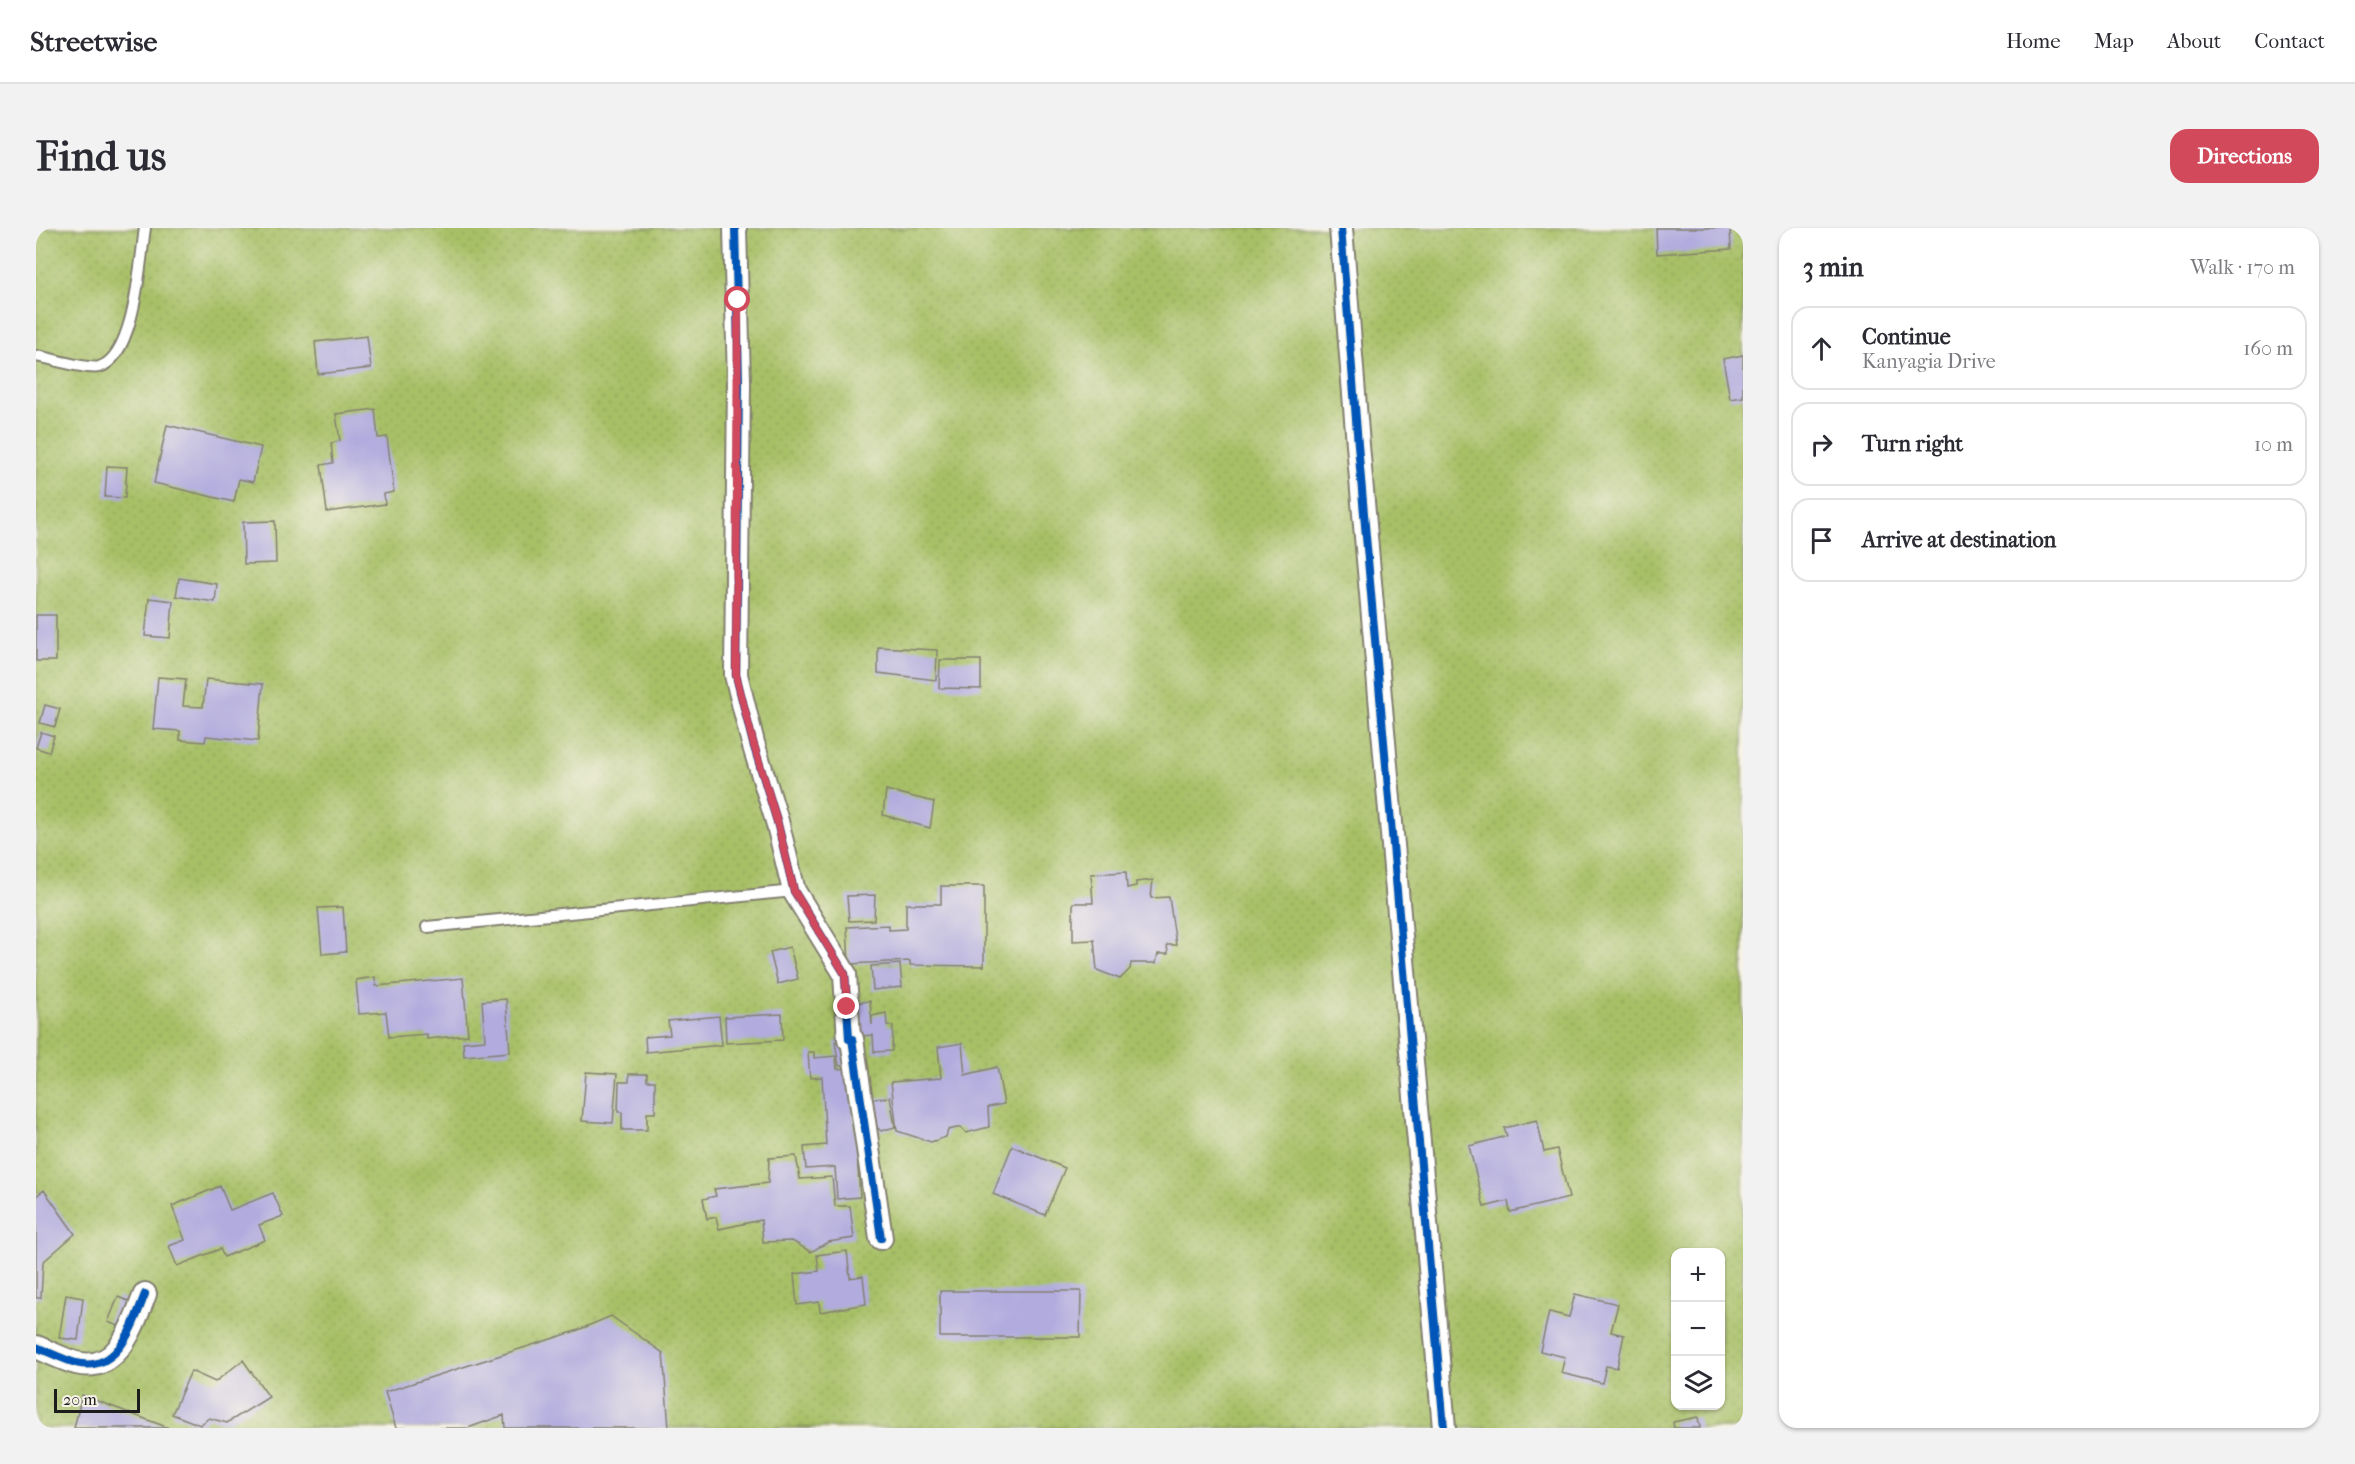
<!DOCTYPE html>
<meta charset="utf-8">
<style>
:root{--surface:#fff;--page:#f2f2f3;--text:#2b2b33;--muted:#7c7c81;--line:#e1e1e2;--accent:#d1495b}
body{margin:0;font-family:"IM FELL French Canon",serif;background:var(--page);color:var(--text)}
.controls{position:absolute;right:18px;bottom:18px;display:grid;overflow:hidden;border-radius:12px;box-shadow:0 2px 4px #0004}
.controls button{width:54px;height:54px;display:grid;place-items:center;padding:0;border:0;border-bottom:2px solid var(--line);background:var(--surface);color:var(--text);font:30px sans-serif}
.scale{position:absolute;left:18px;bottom:15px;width:86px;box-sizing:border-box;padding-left:6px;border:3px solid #1c1c1c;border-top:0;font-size:16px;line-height:21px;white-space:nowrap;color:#1c1c1c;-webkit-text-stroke:4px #f7f3e8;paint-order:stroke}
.stop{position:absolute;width:18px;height:18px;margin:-14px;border:4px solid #d1495b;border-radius:50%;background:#fff}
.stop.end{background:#d1495b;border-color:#fff;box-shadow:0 2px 6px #0008}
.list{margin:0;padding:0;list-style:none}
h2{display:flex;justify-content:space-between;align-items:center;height:78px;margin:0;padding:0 24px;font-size:26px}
h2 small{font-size:20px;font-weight:400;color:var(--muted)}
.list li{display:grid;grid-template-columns:39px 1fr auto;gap:18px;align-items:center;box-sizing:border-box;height:84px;margin:0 12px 12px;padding:0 12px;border:2px solid var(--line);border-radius:18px}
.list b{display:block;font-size:22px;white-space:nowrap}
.list p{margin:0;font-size:20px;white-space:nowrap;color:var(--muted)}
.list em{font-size:20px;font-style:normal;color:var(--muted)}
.icon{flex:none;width:33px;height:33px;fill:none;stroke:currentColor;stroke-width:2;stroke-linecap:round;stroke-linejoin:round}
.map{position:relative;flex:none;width:1707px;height:1200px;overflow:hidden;border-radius:18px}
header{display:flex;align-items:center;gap:36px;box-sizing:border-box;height:84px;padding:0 30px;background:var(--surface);border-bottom:2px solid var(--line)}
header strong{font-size:28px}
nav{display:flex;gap:33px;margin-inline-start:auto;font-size:21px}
.intro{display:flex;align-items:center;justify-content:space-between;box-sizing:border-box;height:144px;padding:0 36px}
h1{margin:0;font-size:42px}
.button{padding:15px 27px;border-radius:18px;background:var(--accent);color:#fff;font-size:21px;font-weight:700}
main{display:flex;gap:36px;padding:0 36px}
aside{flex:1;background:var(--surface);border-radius:18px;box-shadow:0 2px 4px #0004}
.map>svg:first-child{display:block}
.garden{fill:url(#garden-dots);stroke:#626e41;stroke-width:1.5;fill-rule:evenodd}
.building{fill:#b1abde}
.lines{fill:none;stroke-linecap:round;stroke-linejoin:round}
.service-casing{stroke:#838070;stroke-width:14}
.minor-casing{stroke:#838070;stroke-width:26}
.service{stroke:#fff;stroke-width:10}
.minor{stroke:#fff;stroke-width:22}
.cycleway-casing{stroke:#f7f3e8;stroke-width:11}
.cycleway{stroke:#0057b8;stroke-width:8}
.route{stroke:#d1495b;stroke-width:8}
</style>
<header>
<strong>Streetwise</strong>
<nav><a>Home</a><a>Map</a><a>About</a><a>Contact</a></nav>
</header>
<div class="intro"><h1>Find us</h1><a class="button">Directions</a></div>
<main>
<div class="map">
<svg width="1707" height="1200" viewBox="0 0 1707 1200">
<defs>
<pattern id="garden-dots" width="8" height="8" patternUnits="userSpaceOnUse" patternTransform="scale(1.5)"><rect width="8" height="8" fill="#a7c066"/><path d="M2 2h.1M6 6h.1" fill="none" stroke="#8fa458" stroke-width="1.8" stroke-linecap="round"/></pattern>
</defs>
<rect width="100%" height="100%" fill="#f7f3e8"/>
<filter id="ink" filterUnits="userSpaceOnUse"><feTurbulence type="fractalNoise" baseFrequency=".0167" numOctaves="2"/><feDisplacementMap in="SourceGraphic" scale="12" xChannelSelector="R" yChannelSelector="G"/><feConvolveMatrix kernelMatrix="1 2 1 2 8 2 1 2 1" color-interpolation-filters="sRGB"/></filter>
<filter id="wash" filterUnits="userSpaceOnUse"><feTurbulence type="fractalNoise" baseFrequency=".008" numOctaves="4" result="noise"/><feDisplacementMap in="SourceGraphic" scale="24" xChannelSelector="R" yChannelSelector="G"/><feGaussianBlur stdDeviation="1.35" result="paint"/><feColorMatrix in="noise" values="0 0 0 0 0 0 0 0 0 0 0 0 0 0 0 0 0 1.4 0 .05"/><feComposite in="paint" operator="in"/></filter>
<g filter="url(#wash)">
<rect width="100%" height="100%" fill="#eae3c3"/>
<path class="garden" d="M0 0H1707V1200H0ZM1640 1024H1684V1178H1640Z"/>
<g id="blocks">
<path class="building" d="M1620 0H1694L1695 21 1621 26Z
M331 108 335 140 282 146 279 114Z
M1707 127V169L1694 171 1687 131Z
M339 181 342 210 351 209 358 264 348 266 349 276 291 284 285 237 297 235 295 215 304 213 300 186Z
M131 197 225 219 217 254 203 251 198 274 118 255Z
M71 238 91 239 89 270 69 269Z
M239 293 240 335 208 336 207 294Z
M143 350 181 356 179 374 140 368Z
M113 370 137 373 134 410 109 408Z
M0 387H20V433H0Z
M842 419 901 422 900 452 842 445Z
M904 432H945V461L903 460Z
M122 449 150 451 147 478 167 479 170 451 227 456 222 513 170 508 169 514 144 512V503L117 501Z
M9 477 24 481 19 499 4 495Z
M5 504 18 508 13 524 0 520Z
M850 562 898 574 894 600 847 587Z
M1090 644 1091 660 1100 658V654L1117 652 1115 670 1133 669 1140 717H1131L1132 726H1122L1120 735H1095L1094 741 1084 751 1061 742 1058 712 1037 713V675H1057L1055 646Z
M905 658H948V738L874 737V733L813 736 811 699 853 697V702L870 701V676H905Z
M839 667 838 692 813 693 811 668Z
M307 679 310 724 286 726 282 680Z
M754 719 762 751 742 756 734 724Z
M864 736 866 759 837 762 835 738Z
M339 749 340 758 427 750 432 807 391 811V806L353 809 350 784 323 786 320 752Z
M470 771 474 824 428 828 427 814 449 812 446 773Z
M834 773 836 797V788L850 785 851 797 857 798 856 823 838 824 837 807 814 809 817 775Z
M746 786 747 812 690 815 689 789Z
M683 788 686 817 610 824 609 809 634 807 632 793Z
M816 812 818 837 803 838 799 814Z
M926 815 929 847 961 839 968 876 952 879 953 899 930 905 925 899 912 902 910 909 895 914 861 903 855 854 905 850 902 819Z
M772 824H778V830L800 828 801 841 815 840 824 969 801 971 799 939 770 941 768 919 790 917 786 849 774 850Z
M550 844 581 846 577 895 546 893Z
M593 846H611V853H619V885H611V902H586V884H582L583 854H593Z
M854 869 859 899 845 903 832 891 837 871Z
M1501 892 1508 924 1521 921 1533 970 1474 984 1472 973 1448 979 1433 918 1471 908 1468 900Z
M976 918 1029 940 1009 987 957 966Z
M760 928 764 951 796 949 799 978H814L818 1010 792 1014 775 1024 756 1013 727 1014 725 992 683 1001 680 989 671 991 667 971 680 968 678 961 732 955 733 930Z
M184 958 194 982 237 965 247 988 223 997 229 1012 188 1029 184 1021 141 1038 133 1018 149 1012 136 978Z
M8 962 39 1006 7 1034 5 1070H0V968Z
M811 1023 814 1050 827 1048 830 1076 784 1084 783 1074 761 1077 758 1046 783 1043 781 1027Z
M904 1063H1045L1044 1109H904Z
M1539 1066 1582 1076 1575 1104 1588 1107 1581 1140 1570 1138 1566 1155 1525 1145 1529 1129 1504 1123 1513 1084 1533 1089Z
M30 1067 47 1070 42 1112 23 1110Z
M82 1069 95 1074 85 1099 72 1094Z
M575 1088 627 1125 633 1200H469L468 1187 432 1200H360L349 1164 540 1103Z
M207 1132 233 1169 191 1195 173 1190 164 1197 136 1186 155 1143 179 1154Z
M46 1167 133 1200H38Z
M1662 1189 1664 1200H1638L1637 1194Z"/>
</g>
</g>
<g filter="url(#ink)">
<use href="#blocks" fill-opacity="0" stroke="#838070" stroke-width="1.5"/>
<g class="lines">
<defs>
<path id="service" d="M0 128C14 130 51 142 63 139 99 129 104 33 109 0
M391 699 758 663"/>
<path id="minor" d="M699 0 703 154 700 447 717 515 741 593 758 663 809 746 813 811H816L845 1010
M1305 0 1322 217 1408 1200
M0 1119C13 1124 26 1131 40 1135 83 1146 97 1096 109 1066"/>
</defs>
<use href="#service" class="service-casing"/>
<use href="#minor" class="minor-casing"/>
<use href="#service" class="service"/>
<use href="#minor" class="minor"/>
<defs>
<path id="cycleway" d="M699 0 703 154 700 447 717 515 741 593 758 663 809 746 813 811H816L845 1010
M1305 0 1322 217 1408 1200
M0 1119C13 1124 26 1131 40 1135 83 1146 97 1096 109 1066"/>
</defs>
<use href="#cycleway" class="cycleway-casing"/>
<use href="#cycleway" class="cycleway"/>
</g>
</g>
<g class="lines" filter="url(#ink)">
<path class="route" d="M702 72 700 447 717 514 741 593 758 663 809 746 811 779"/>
</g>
</svg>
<div class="controls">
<button>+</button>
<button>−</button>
<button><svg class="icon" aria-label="layers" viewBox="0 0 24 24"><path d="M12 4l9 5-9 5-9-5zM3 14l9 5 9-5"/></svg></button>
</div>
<div class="scale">20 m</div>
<div class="stop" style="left:702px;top:72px"></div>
<div class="stop end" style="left:811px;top:779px"></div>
</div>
<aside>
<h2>3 min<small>Walk · 170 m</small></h2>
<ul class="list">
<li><svg class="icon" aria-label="ahead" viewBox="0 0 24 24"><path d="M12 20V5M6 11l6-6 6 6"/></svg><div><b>Continue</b><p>Kanyagia Drive</p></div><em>160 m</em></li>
<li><svg class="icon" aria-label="right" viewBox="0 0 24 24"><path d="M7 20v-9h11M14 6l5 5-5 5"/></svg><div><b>Turn right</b></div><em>10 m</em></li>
<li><svg class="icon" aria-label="arrive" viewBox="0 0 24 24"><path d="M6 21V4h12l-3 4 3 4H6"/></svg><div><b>Arrive at destination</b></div></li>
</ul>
</aside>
</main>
